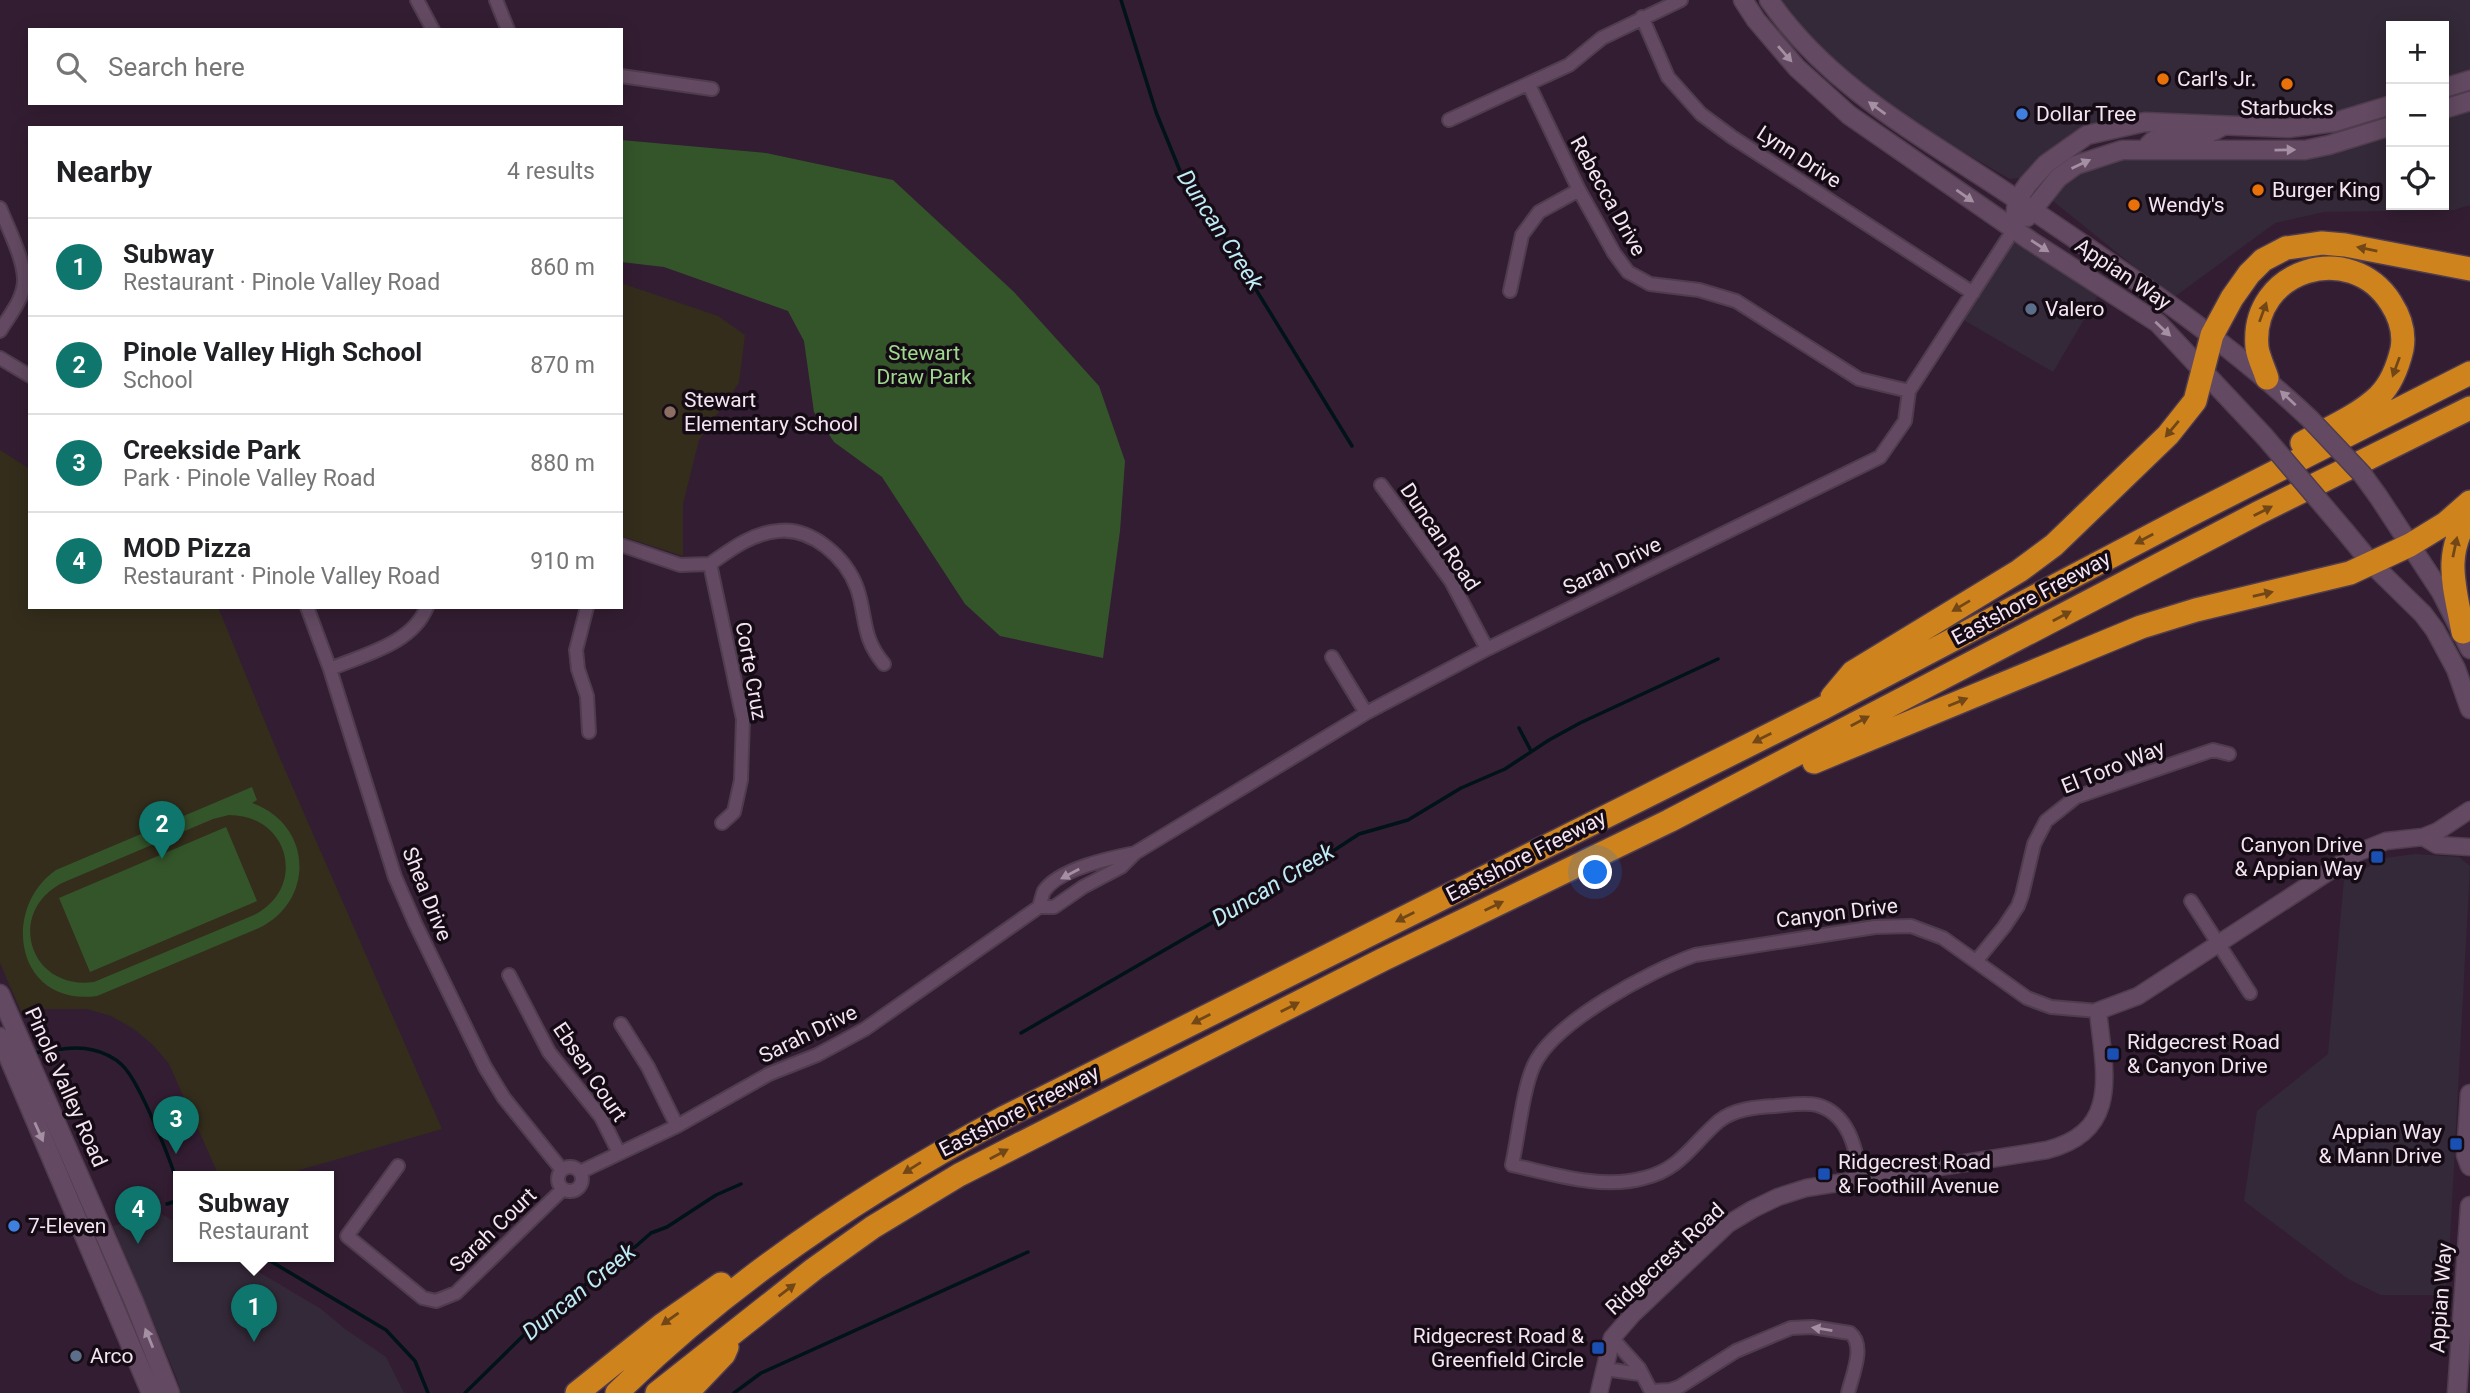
<!DOCTYPE html>
<meta charset="utf-8">
<style>
:root{--surface:#fff;--page:#f2f2f2;--text:#202124;--muted:#757577;--line:#e0e0e0;--accent:#0f766e}
body{margin:0;font-family:Roboto,sans-serif;background:var(--page);color:var(--text)}
.controls{position:absolute;right:21px;top:21px;display:grid;overflow:hidden;border-radius:0px;box-shadow:0 4px 18px #0003}
.controls button{width:63px;height:63px;display:grid;place-items:center;padding:0;border:0;border-bottom:2px solid var(--line);background:var(--surface);color:var(--text);font:35px sans-serif}
.you{position:absolute;left:1596px;top:873px;width:24px;height:24px;margin:-18px;border:5px solid #fff;border-radius:50%;background:#1a73e8;box-shadow:0 0 0 10px #1a73e833}
.badge{display:grid;place-items:center;width:46px;height:46px;border-radius:50%;background:var(--accent);color:#fff;font-size:23px;font-weight:700}
.pin{position:absolute;translate:-50% -58px;filter:drop-shadow(0 2px 4px #0008)}
.pin::after{content:'';position:absolute;top:37px;width:24px;height:21px;background:inherit;clip-path:polygon(0 0,100% 0,50% 100%)}
.popup{position:absolute;left:173px;top:1171px;width:161px;height:91px;box-sizing:border-box;display:grid;place-content:center;border-radius:0px;background:var(--surface);filter:drop-shadow(0 2px 5px #0005);font-size:23px;white-space:nowrap;color:var(--muted)}
.popup b{font-size:26px;color:var(--text)}
.popup::after{content:'';position:absolute;left:50%;top:100%;margin-left:-14px;border:14px solid transparent;border-top-color:var(--surface)}
.list{margin:0;padding:0;list-style:none}
h2{display:flex;justify-content:space-between;align-items:center;height:91px;margin:0;padding:0 28px;font-size:30px}
h2 small{font-size:23px;font-weight:400;color:var(--muted)}
.list li{display:grid;grid-template-columns:46px 1fr auto;gap:21px;align-items:center;box-sizing:border-box;height:98px;padding:0 28px;border-top:2px solid var(--line)}
.list b{display:block;font-size:26px;white-space:nowrap}
.list p{margin:0;font-size:23px;white-space:nowrap;color:var(--muted)}
.list em{font-size:23px;font-style:normal;color:var(--muted)}
.icon{flex:none;width:38px;height:38px;fill:none;stroke:currentColor;stroke-width:2;stroke-linecap:round;stroke-linejoin:round}
.map{position:relative;flex:none;width:2470px;height:1393px;overflow:hidden}
.search{position:absolute;background:var(--surface);box-shadow:0 4px 18px #0003;left:28px;top:28px;width:595px;height:77px;display:flex;align-items:center;gap:18px;box-sizing:border-box;padding:0 24px;border-radius:0px;color:var(--muted);font-size:26px}
.panel{position:absolute;background:var(--surface);box-shadow:0 4px 18px #0003;left:28px;top:126px;width:595px;height:483px;border-radius:0px}
.map>svg:first-child{display:block}
.commercial{fill:#342938}
.education{fill:#342d1c}
.park{fill:#34552a;fill-rule:evenodd}
.lines{fill:none;stroke-linecap:round;stroke-linejoin:round}
.stream{stroke:#001319;stroke-width:3.5}
.minor-casing{stroke:#4f3c4e;stroke-width:16}
.tertiary-casing{stroke:#4f3c4e;stroke-width:19}
.secondary-casing{stroke:#4f3c4e;stroke-width:21}
.motorway-casing{stroke:#4f3c4e;stroke-width:26}
.minor{stroke:#634a62;stroke-width:12}
.tertiary{stroke:#634a62;stroke-width:16}
.secondary{stroke:#634a62;stroke-width:18}
.motorway{stroke:#cf831c;stroke-width:23}
.secondary-bridge-casing{stroke:#4f3c4e;stroke-width:21;stroke-linecap:butt}
.secondary-bridge{stroke:#634a62;stroke-width:18}
.oneway{fill:#a590a3}
.oneway2{fill:#724718}
.food-dot{fill:#e8710a;stroke:#150b15;stroke-width:2.5}
.shop-dot{fill:#3f7fe0;stroke:#150b15;stroke-width:2.5}
.service-dot{fill:#5c6f8a;stroke:#150b15;stroke-width:2.5}
.education-dot{fill:#8d6e63;stroke:#150b15;stroke-width:2.5}
.transit-dot{fill:#1a4fb4;stroke:#150b15;stroke-width:2.5}
.labels{text-anchor:middle;dominant-baseline:central;stroke-width:7;stroke-linejoin:round;paint-order:stroke}
.poi-label{font-size:21px;fill:#f5e5f3;stroke:#150b15;text-anchor:start}
.street-label{font-size:21px;fill:#f5e5f3;stroke:#150b15}
.park-label{font-size:21px;fill:#9ed98d;stroke:#150b15}
.water-label{font-size:23px;font-style:italic;fill:#bfebf6;stroke:#150b15}
</style>
<div class="map">
<svg width="2470" height="1393" viewBox="0 0 2470 1393">
<rect width="100%" height="100%" fill="#331d32"/>
<path class="commercial" d="M1779 0H2470V74L2444 83V26H2391V101L2314 120 2233 121 2126 116 2088 127 2028 177 2010 179 1932 134 1862 86 1812 39Z
M2470 100V205L2454 210 2324 212 2275 223 2173 298 2053 201 2068 174 2112 155 2311 153 2391 129V205H2444V113Z
M2017 234 2100 292 2053 372 1962 319Z
M2415 854 2459 857 2470 866 2449 1258 2445 1295H2381L2348 1279 2244 1201 2257 1111 2328 1054 2344 880 2385 858Z
M158 1212 179 1224V1256H232L321 1309 345 1329 386 1357 404 1393H181L177 1379 113 1226Z"/>
<path class="education" d="M621 283 718 316 745 335 739 383 699 440 683 504V556L621 536Z
M0 450 30 469V607H218L279 756 442 1129 279 1176H219L169 1064 153 1045 134 1029 111 1016 87 1009H44L23 1016 0 963Z"/>
<path class="park" d="M621 140 766 153 893 180 1014 292 1099 386 1125 461 1120 531 1103 658 1000 636 965 604 882 477 834 442 814 412 804 341 788 311 664 267 621 262Z
M252 787 257 800 252 803C312 824 316 900 259 928L97 996C16 1007 0 909 56 870ZM229 815C289 815 308 887 254 915L94 982C30 991 5 913 62 883L213 819Z
M226 827 257 901 90 972 59 898Z"/>
<g class="lines">
<path class="stream" d="M1121 0 1156 112 1180 171 1199 204 1241 260 1255 288 1352 446
M1519 728 1531 751
M1021 1033 1239 907 1291 873 1330 853 1359 834 1408 820 1461 788 1505 769 1549 740 1580 723 1718 659
M33 1053C52 1051 74 1045 93 1050 103 1052 115 1058 122 1065 140 1082 172 1163 179 1189
M167 1204 179 1200
M262 1256 386 1330 415 1361 428 1393
M465 1393 531 1328 565 1303 618 1255 635 1247 651 1233 667 1227 716 1195 741 1184
M734 1393 761 1373 1028 1252"/>
<defs>
<path id="minor" d="M417 0 433 30
M496 0 508 30
M1642 17 1668 77 1701 114 1732 137 1973 293
M621 76 712 89
M1529 85 1579 190 1614 253 1628 272 1650 284 1699 290 1736 301 1859 379 1909 391
M1449 120 1569 65 1602 38 1681 0
M0 208C8 228 25 261 24 282 23 300 9 316 0 331
M1510 291 1522 235 1539 212 1579 190
M0 358 30 376
M1381 485 1451 581 1487 649
M621 545 680 565 710 564
M710 564 743 719 741 780 734 812 722 823
M710 564C730 550 752 533 778 531 812 527 846 558 857 588 867 617 861 637 884 664
M307 607 330 669 395 877 415 923 485 1067 504 1098 562 1170
M587 607 576 650 578 669 587 696 589 732
M1332 657 1366 713
M330 669C365 654 412 644 427 607
M1135 853C1110 858 1059 869 1044 891 1042 895 1041 902 1039 907H1054L1083 887 1121 867 1135 853 1366 713 1487 649 1880 457 1905 421 1909 391 2014 229
M2191 901 2250 993
M1977 960 2004 927 2018 906 2022 895 2034 844 2046 821 2076 797 2213 750 2229 754
M509 975 549 1052 601 1117 619 1153
M621 1024 648 1067 677 1126
M398 1166 347 1236 423 1298 436 1301 456 1293 563 1189
M558 1179a12 12 0 1 1 24 0a12 12 0 1 1-24 0Z
M580 1172 677 1126 769 1074 817 1055 865 1029 1039 907
M1862 1179C1856 1151 1850 1114 1817 1105 1804 1102 1788 1105 1775 1106 1756 1107 1734 1109 1719 1121 1692 1144 1681 1169 1644 1178 1601 1190 1554 1174 1512 1165 1518 1138 1523 1088 1534 1065 1554 1022 1650 971 1695 955L1875 927 1911 926 1943 938 2027 998 2051 1007 2098 1011
M1612 1338 1639 1368 1652 1393
M1605 1369 1640 1374
M1652 1391 1670 1390 1679 1387 1736 1351 1791 1328 1812 1327 1850 1333C1866 1345 1852 1376 1848 1393"/>
<path id="tertiary" d="M2423 837 2437 845 2470 847
M1599 1393 1612 1338 1633 1314 1728 1224 1753 1209 1778 1197 1806 1188 2047 1150C2122 1131 2104 1071 2098 1011L2138 996 2359 852 2386 841 2423 837 2438 831 2470 810"/>
<path id="secondary" d="M1743 0 1756 20 1797 68 1849 115 2031 241 2158 323 2265 437
M1769 0C1831 90 1928 139 2016 199 2118 268 2221 335 2310 419
M2444 88 2470 80
M2444 109 2470 101
M2146 149C2157 129 2181 139 2199 136 2207 135 2214 131 2221 127
M2027 217 2058 178 2076 165 2122 150H2305L2329 145 2391 126
M2014 229 2017 200 2028 184 2046 164 2087 135 2145 122 2288 128 2335 122 2391 105
M2378 496 2441 592 2470 649
M2344 530 2372 564 2423 614 2435 630 2456 669 2470 709
M0 994 134 1302 170 1393
M0 1037 151 1393
M2470 1094 2466 1155 2470 1166
M2457 1393 2470 1206"/>
<path id="motorway" d="M2267 378C2264 368 2258 357 2257 347 2250 269 2351 239 2391 303 2400 317 2405 332 2402 349 2398 366 2392 383 2379 396 2358 416 2327 429 2302 443
M2463 632C2455 587 2442 555 2470 514
M1832 697 1853 672 2019 571 2054 545 2168 435 2195 401 2212 335 2232 298 2249 274 2263 260 2286 248 2322 243 2345 245 2470 269
M1814 762 2141 627 2196 610 2350 573 2410 545 2446 523 2470 502
M577 1393 662 1325 721 1284
M617 1393C729 1282 866 1191 1005 1117L1823 708 2186 517 2470 373
M657 1393 814 1269 873 1227 959 1175 1382 960 1669 821 2258 513 2470 408
M687 1393 724 1354 727 1347"/>
</defs>
<use href="#minor" class="minor-casing"/>
<use href="#tertiary" class="tertiary-casing"/>
<use href="#secondary" class="secondary-casing"/>
<use href="#motorway" class="motorway-casing"/>
<use href="#minor" class="minor"/>
<use href="#tertiary" class="tertiary"/>
<use href="#secondary" class="secondary"/>
<use href="#motorway" class="motorway"/>
<defs>
<path id="secondary-bridge" d="M2310 419 2362 474 2378 496
M2265 437 2344 530"/>
</defs>
<use href="#secondary-bridge" class="secondary-bridge-casing"/>
<use href="#secondary-bridge" class="secondary-bridge"/>
</g>
<defs><path id="oneway-solid" d="M-6-.8H1V-3.2L6.5 0L1 3.2V.8H-6Z" transform="scale(1.75)"/></defs>
<g class="oneway">
<use href="#oneway-solid" transform="translate(1785 54) rotate(49)"/>
<use href="#oneway-solid" transform="translate(1877 108) rotate(-144)"/>
<use href="#oneway-solid" transform="translate(2285 150) rotate(-1)"/>
<use href="#oneway-solid" transform="translate(2081 164) rotate(-25)"/>
<use href="#oneway-solid" transform="translate(1965 196) rotate(35)"/>
<use href="#oneway-solid" transform="translate(2040 246) rotate(33)"/>
<use href="#oneway-solid" transform="translate(2163 329) rotate(43)"/>
<use href="#oneway-solid" transform="translate(2288 398) rotate(-137)"/>
<use href="#oneway-solid" transform="translate(1070 874) rotate(152)"/>
<use href="#oneway-solid" transform="translate(39 1132) rotate(66)"/>
<use href="#oneway-solid" transform="translate(1822 1329) rotate(-171)"/>
<use href="#oneway-solid" transform="translate(149 1338) rotate(-112)"/>
</g>
<g class="oneway2">
<use href="#oneway-solid" transform="translate(2367 249) rotate(-169)"/>
<use href="#oneway-solid" transform="translate(2263 312) rotate(-70)"/>
<use href="#oneway-solid" transform="translate(2396 367) rotate(110)"/>
<use href="#oneway-solid" transform="translate(2172 429) rotate(130)"/>
<use href="#oneway-solid" transform="translate(2263 511) rotate(-27)"/>
<use href="#oneway-solid" transform="translate(2144 539) rotate(152)"/>
<use href="#oneway-solid" transform="translate(2455 547) rotate(-78)"/>
<use href="#oneway-solid" transform="translate(2263 594) rotate(-13)"/>
<use href="#oneway-solid" transform="translate(1961 606) rotate(149)"/>
<use href="#oneway-solid" transform="translate(2062 616) rotate(-28)"/>
<use href="#oneway-solid" transform="translate(1958 702) rotate(-22)"/>
<use href="#oneway-solid" transform="translate(1860 721) rotate(-28)"/>
<use href="#oneway-solid" transform="translate(1762 738) rotate(153)"/>
<use href="#oneway-solid" transform="translate(1494 906) rotate(-26)"/>
<use href="#oneway-solid" transform="translate(1405 917) rotate(153)"/>
<use href="#oneway-solid" transform="translate(1290 1007) rotate(-27)"/>
<use href="#oneway-solid" transform="translate(1201 1019) rotate(153)"/>
<use href="#oneway-solid" transform="translate(999 1154) rotate(-28)"/>
<use href="#oneway-solid" transform="translate(912 1168) rotate(148)"/>
<use href="#oneway-solid" transform="translate(787 1290) rotate(-37)"/>
<use href="#oneway-solid" transform="translate(670 1319) rotate(145)"/>
</g>
<g class="food-dot">
<circle cx="2163" cy="79" r="7"/>
<circle cx="2287" cy="84" r="7"/>
<circle cx="2258" cy="190" r="7"/>
<circle cx="2134" cy="205" r="7"/>
</g>
<g class="shop-dot">
<circle cx="2022" cy="114" r="7"/>
<circle cx="14" cy="1226" r="7"/>
</g>
<g class="service-dot">
<circle cx="2031" cy="309" r="7"/>
<circle cx="76" cy="1356" r="7"/>
</g>
<circle class="education-dot" cx="670" cy="412" r="7"/>
<g class="transit-dot">
<rect x="2370" y="850" width="14" height="14" rx="3.5"/>
<rect x="2106" y="1047" width="14" height="14" rx="3.5"/>
<rect x="2449" y="1137" width="14" height="14" rx="3.5"/>
<rect x="1817" y="1167" width="14" height="14" rx="3.5"/>
<rect x="1591" y="1341" width="14" height="14" rx="3.5"/>
</g>
<g class="labels">
<g class="poi-label">
<text x="2177" y="79">Carl's Jr.</text>
<text x="2287" y="108" text-anchor="middle">Starbucks</text>
<text x="2036" y="114">Dollar Tree</text>
<text x="2272" y="190">Burger King</text>
<text x="2148" y="205">Wendy's</text>
<text x="2045" y="309">Valero</text>
<text x="684" y="400">Stewart<tspan x="684" dy="24">Elementary School</tspan></text>
<text x="2363" y="845" text-anchor="end">Canyon Drive<tspan x="2363" dy="24">&amp; Appian Way</tspan></text>
<text x="2127" y="1042">Ridgecrest Road<tspan x="2127" dy="24">&amp; Canyon Drive</tspan></text>
<text x="2442" y="1132" text-anchor="end">Appian Way<tspan x="2442" dy="24">&amp; Mann Drive</tspan></text>
<text x="1838" y="1162">Ridgecrest Road<tspan x="1838" dy="24">&amp; Foothill Avenue</tspan></text>
<text x="28" y="1226">7-Eleven</text>
<text x="1584" y="1336" text-anchor="end">Ridgecrest Road &amp;<tspan x="1584" dy="24">Greenfield Circle</tspan></text>
<text x="90" y="1356">Arco</text>
</g>
<g class="street-label">
<text transform="translate(1799 157) rotate(33)">Lynn Drive</text>
<text transform="translate(1608 196) rotate(61)">Rebecca Drive</text>
<text transform="translate(2123 274) rotate(34)">Appian Way</text>
<text transform="translate(1440 537) rotate(56)">Duncan Road</text>
<text transform="translate(1612 566) rotate(-26)">Sarah Drive</text>
<text transform="translate(2031 598) rotate(-28)">Eastshore Freeway</text>
<text transform="translate(751 671) rotate(80)">Corte Cruz</text>
<text transform="translate(2113 767) rotate(-22)">El Toro Way</text>
<text transform="translate(1526 856) rotate(-27)">Eastshore Freeway</text>
<text transform="translate(427 894) rotate(68)">Shea Drive</text>
<text transform="translate(1837 913) rotate(-7)">Canyon Drive</text>
<text transform="translate(808 1034) rotate(-26)">Sarah Drive</text>
<text transform="translate(590 1072) rotate(56)">Ebsen Court</text>
<text transform="translate(66 1087) rotate(66)">Pinole Valley Road</text>
<text transform="translate(1019 1111) rotate(-27)">Eastshore Freeway</text>
<text transform="translate(493 1230) rotate(-44)">Sarah Court</text>
<text transform="translate(1665 1259) rotate(-43)">Ridgecrest Road</text>
<text transform="translate(2441 1298) rotate(-86)">Appian Way</text>
</g>
<g class="park-label">
<text x="924" y="353">Stewart<tspan x="924" dy="24">Draw Park</tspan></text>
</g>
<g class="water-label">
<text transform="translate(1220 230) rotate(57)">Duncan Creek</text>
<text transform="translate(1273 885) rotate(-31)">Duncan Creek</text>
<text transform="translate(579 1292) rotate(-39)">Duncan Creek</text>
</g>
</g>
</svg>
<div class="controls">
<button>+</button>
<button>−</button>
<button><svg class="icon" aria-label="locate" viewBox="0 0 24 24"><circle cx="12" cy="12" r="6"/><path d="M12 2v4M12 18v4M2 12h4M18 12h4"/></svg></button>
</div>
<div class="you"></div>
<div class="pin badge" style="left:254px;top:1342px">1</div>
<div class="popup"><b>Subway</b>Restaurant</div>
<div class="pin badge" style="left:162px;top:859px">2</div>
<div class="pin badge" style="left:176px;top:1154px">3</div>
<div class="pin badge" style="left:138px;top:1244px">4</div>
<div class="search"><svg class="icon" aria-label="search" viewBox="0 0 24 24"><circle cx="10" cy="10" r="6"/><path d="M15 15l6 6"/></svg>Search here</div>
<section class="panel">
<h2>Nearby<small>4 results</small></h2>
<ul class="list">
<li><span class="badge">1</span><div><b>Subway</b><p>Restaurant · Pinole Valley Road</p></div><em>860 m</em></li>
<li><span class="badge">2</span><div><b>Pinole Valley High School</b><p>School</p></div><em>870 m</em></li>
<li><span class="badge">3</span><div><b>Creekside Park</b><p>Park · Pinole Valley Road</p></div><em>880 m</em></li>
<li><span class="badge">4</span><div><b>MOD Pizza</b><p>Restaurant · Pinole Valley Road</p></div><em>910 m</em></li>
</ul>
</section>
</div>
